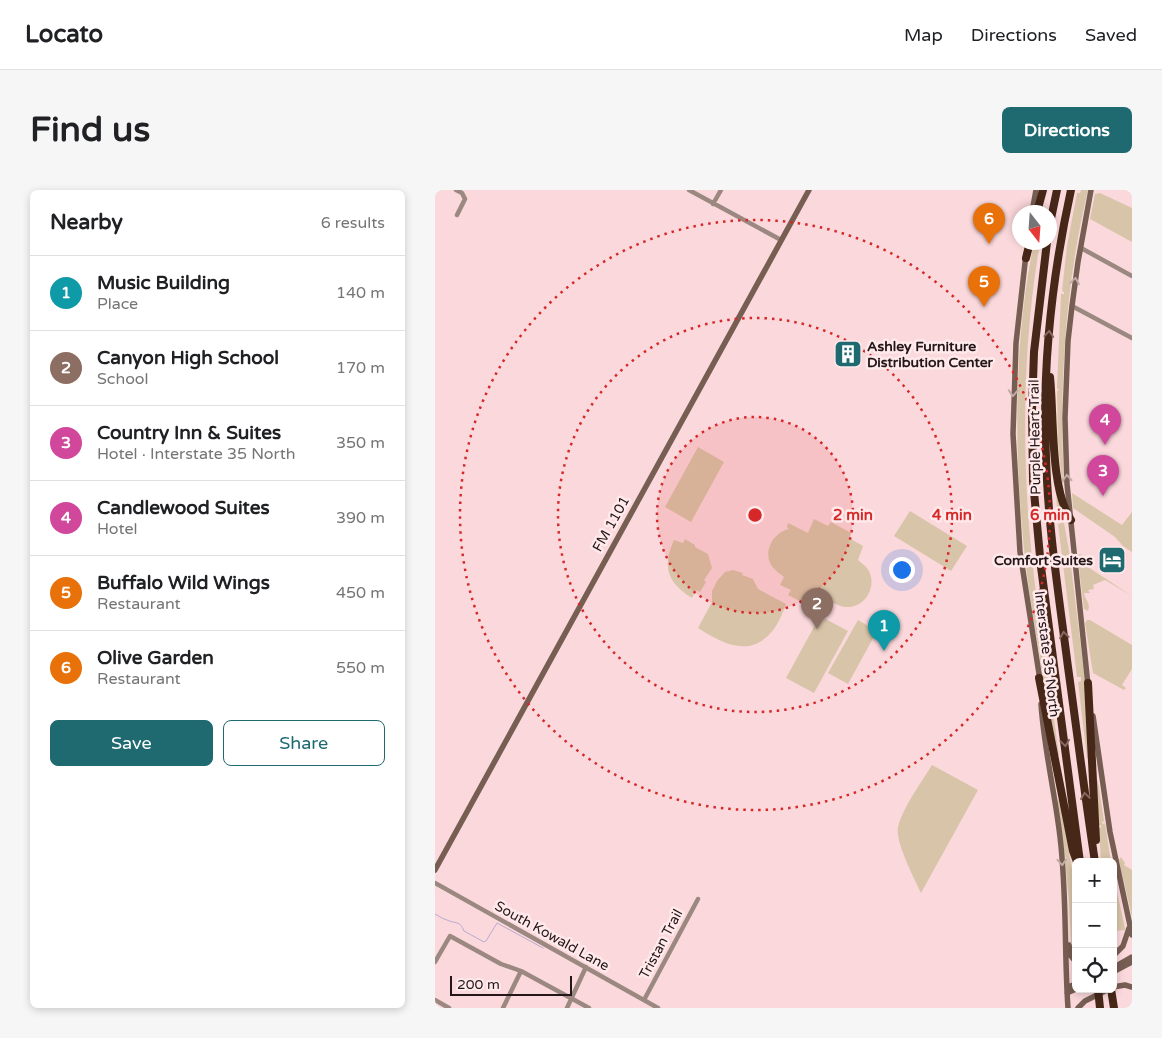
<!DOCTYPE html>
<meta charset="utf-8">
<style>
:root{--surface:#fff;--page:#f6f6f6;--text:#202124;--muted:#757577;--line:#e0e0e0;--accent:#1e6a70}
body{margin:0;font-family:"Varela Round",sans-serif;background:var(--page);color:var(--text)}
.controls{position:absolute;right:15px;bottom:15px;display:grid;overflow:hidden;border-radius:8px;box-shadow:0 2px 8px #0003}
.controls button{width:45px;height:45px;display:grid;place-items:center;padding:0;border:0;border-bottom:1px solid var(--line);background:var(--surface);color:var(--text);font:25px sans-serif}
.compass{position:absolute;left:577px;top:15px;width:45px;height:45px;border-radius:50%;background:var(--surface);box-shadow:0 2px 8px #0003;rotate:163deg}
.scale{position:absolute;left:15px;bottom:12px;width:122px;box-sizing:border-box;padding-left:5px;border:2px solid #231618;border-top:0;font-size:14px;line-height:18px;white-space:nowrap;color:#231618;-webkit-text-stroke:4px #ffe9eb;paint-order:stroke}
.you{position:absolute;left:466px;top:379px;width:18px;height:18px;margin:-12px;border:4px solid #fff;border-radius:50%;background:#1a73e8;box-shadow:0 0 0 8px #1a73e833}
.badge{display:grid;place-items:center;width:32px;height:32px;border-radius:50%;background:var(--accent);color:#fff;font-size:16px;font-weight:700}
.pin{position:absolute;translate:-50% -41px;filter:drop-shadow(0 1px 2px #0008)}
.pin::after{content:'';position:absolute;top:26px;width:18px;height:15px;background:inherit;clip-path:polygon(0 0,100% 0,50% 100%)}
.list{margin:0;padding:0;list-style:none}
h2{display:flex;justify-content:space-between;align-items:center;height:65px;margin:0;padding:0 20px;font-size:21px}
h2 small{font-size:16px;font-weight:400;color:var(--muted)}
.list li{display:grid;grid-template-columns:32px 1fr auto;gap:15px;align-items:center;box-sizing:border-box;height:75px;padding:0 20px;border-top:1px solid var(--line)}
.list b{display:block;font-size:19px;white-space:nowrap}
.list p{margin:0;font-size:16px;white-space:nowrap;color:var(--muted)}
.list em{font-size:16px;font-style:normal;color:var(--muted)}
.actions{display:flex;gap:10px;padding:15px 20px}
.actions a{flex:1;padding:11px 0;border:1px solid var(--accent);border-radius:8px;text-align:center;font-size:18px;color:var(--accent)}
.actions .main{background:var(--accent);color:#fff}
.icon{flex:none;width:28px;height:28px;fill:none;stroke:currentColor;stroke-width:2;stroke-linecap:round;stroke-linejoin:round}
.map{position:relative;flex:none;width:697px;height:818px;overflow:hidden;border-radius:8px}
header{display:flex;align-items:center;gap:30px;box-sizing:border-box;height:70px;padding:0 25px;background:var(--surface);border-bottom:1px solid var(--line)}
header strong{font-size:24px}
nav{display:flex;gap:28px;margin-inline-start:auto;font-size:18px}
.intro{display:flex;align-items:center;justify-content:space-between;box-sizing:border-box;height:120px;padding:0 30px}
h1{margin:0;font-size:35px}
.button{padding:12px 22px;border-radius:8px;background:var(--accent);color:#fff;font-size:18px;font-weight:700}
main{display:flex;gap:30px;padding:0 30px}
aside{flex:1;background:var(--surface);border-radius:8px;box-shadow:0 2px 8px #0003}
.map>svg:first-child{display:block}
.green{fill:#d8c5a9}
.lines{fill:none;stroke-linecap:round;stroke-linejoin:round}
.stream{stroke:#b9aacf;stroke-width:1}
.minor{stroke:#9a8881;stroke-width:4.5}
.secondary{stroke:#775e53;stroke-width:5.5}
.motorway{stroke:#472718;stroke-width:8}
.oneway{stroke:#c2aaa7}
.oneway2{stroke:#876b62}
.ring{fill:none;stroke:#d62828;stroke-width:2.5;stroke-dasharray:2.5 5}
.labels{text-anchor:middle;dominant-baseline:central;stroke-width:5;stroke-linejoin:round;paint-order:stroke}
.poi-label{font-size:14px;font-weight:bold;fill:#231618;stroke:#ffe9eb;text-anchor:start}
.street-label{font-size:14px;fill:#231618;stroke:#ffe9eb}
.centre{fill:#d62828;stroke:#ffe9eb;stroke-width:2.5}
.ring-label{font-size:15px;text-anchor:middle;font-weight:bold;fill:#d62828;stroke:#ffe9eb;stroke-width:5;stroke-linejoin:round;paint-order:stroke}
</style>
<header>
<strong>Locato</strong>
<nav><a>Map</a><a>Directions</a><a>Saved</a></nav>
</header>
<div class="intro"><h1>Find us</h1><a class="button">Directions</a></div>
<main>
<aside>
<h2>Nearby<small>6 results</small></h2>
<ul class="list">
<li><span class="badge" style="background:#0f9aa8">1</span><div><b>Music Building</b><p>Place</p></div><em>140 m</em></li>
<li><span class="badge" style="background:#8d6e63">2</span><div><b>Canyon High School</b><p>School</p></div><em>170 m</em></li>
<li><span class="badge" style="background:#d1479c">3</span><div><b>Country Inn &amp; Suites</b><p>Hotel · Interstate 35 North</p></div><em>350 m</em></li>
<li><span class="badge" style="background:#d1479c">4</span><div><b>Candlewood Suites</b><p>Hotel</p></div><em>390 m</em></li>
<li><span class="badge" style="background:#e8710a">5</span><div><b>Buffalo Wild Wings</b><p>Restaurant</p></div><em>450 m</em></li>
<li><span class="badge" style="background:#e8710a">6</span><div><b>Olive Garden</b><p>Restaurant</p></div><em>550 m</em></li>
</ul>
<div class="actions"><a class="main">Save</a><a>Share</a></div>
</aside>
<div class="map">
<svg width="697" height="818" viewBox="0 0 697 818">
<rect width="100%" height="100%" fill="#fbd8db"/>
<path class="green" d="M646 0H653C630 96 624 195 629 293H627L623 252 622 201 624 200 622 198 626 104H629V102L627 101 632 56 642 3H645Z
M665 3 697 18V52L655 29 660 4Z
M599 53H605C589 143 587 245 594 336 600 413 614 489 624 565L622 566C613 531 609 495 604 461 597 419 590 378 587 336 579 244 580 143 599 53Z
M263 257 289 272 256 332 230 317Z
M619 278 634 360 650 490 654 568H652L643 492 646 491V487H642L623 334 626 333 625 331H623Z
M637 303 687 335 697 322V362L688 356 680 347 638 318Z
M475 321 532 356 516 381 459 346Z
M379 329 393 336 396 332 416 343 414 348 428 356 423 370C426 373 431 376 434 381 442 397 430 418 411 417 406 417 401 414 396 412L391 420 382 415 380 419 353 405 356 400 345 395 349 387C344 383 338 379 335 373 329 358 340 342 354 339L352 337 353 333 373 343Z
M250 349 260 355V357L273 364 277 378 269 390 271 392 265 402 261 400 257 408C232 393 227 376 239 350L248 353Z
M645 364 650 366 652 371 650 375 697 406 670 390 658 395 659 399 653 400 655 403H649C650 410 656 413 653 421L649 419 643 370 644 369 642 366Z
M298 380 308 383 307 385 318 389 323 399 351 414C348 422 344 432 339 439 316 469 288 454 263 438L277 412V401L282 391 290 382Z
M385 426 413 441 379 503 351 488Z
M423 430 442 441 413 494 393 483Z
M652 430H655L697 455V479L687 495 691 498 689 500 658 483 650 433Z
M497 575 543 600 486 703C479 688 460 652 463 637 468 617 486 593 497 575Z
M661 591H663L669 631 667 632 668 634 670 633 676 672H666L664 638H666V635H664Z
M626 609 641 706V753H636L634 711 630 670 633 669 630 667 622 610Z
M686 667 690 673 689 675 697 680V727L684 670Z
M678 684 690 738V740L678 741Z"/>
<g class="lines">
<path class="stream" d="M0 724C4 726 8 729 12 730 20 734 25 730 29 741L49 752 51 751 62 733 108 758"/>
<path class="minor" d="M21 0 27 3 30 9 22 25
M254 0 346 50
M278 14 286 0
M646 58 697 86
M637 116 697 148
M0 693 223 818
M0 772 15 746 66 774 86 781 154 818
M0 810 14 818
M209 810 263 709
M68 818 86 781
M132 818 151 777"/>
<path class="secondary" d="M597 22 601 0
M591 64 581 153 578 244 585 362 605 490
M653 495 632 294 630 228 633 151 637 116 643 72 656 0
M606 514C609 559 620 603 625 647 632 704 629 761 633 818
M658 526 675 642 697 745
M0 680 374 0
M634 755 636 766 641 772
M678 766 688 756 694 738
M678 778 697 767
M678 782 697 772
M632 797 641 794
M678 797 690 795 697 797
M632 803 641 799
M643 818 650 811 674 799"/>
<path class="motorway" d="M636 0C617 87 607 178 611 267 613 337 624 407 633 477 642 542 650 607 660 672
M602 22 608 0
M614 38 622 0
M612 52 599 162 597 220 598 291 606 377 645 672
M591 68 595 52
M615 187C619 224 615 300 636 330
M604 488 638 661 642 672
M653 493 661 650
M663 799 665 818
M676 799 679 818"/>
</g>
<defs><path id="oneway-chevron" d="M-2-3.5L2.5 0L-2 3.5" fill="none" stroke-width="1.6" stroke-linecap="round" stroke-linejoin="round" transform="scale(1.25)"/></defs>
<g class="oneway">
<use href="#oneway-chevron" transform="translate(640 91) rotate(-82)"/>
<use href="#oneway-chevron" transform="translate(578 203) rotate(93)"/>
<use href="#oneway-chevron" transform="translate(632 288) rotate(-93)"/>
<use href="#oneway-chevron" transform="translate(627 672) rotate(86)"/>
</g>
<g class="oneway2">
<use href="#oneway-chevron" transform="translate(614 144) rotate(-85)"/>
<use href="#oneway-chevron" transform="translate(629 445) rotate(-98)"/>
<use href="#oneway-chevron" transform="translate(630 553) rotate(82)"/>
<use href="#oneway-chevron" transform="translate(650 606) rotate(-98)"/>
</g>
<circle cx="320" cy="325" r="98" fill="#d62828" fill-opacity=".12"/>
<g class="ring">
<circle cx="320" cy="325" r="98"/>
<circle cx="320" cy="325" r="197"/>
<circle cx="320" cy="325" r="295"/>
</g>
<defs>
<symbol id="building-square" viewBox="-11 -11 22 22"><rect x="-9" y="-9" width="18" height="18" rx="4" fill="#1e6a70" stroke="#ffe9eb"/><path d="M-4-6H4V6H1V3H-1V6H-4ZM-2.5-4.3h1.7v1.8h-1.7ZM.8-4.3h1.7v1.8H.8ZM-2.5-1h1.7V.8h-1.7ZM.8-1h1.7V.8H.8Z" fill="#fff"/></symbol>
<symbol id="hotel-square" viewBox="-11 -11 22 22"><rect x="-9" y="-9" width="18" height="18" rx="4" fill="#1e6a70" stroke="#ffe9eb"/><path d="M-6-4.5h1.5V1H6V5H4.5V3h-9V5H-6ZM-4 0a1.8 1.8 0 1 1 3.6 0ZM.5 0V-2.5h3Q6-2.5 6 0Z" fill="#fff"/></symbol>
</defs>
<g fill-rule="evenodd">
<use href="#building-square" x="397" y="148" width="32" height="32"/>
<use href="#hotel-square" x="661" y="354" width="32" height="32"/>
</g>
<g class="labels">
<g class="poi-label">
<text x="432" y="156">Ashley Furniture<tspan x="432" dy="16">Distribution Center</tspan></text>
<text x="658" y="370" text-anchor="end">Comfort Suites</text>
</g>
<g class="street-label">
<text transform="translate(600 247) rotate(-91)">Purple Heart Trail</text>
<text transform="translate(176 334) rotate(-61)">FM 1101</text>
<text transform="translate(612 464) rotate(83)">Interstate 35 North</text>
<text transform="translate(117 746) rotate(29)">South Kowald Lane</text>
<text transform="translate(226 754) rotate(-62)">Tristan Trail</text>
</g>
</g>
<circle cx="320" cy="325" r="8" class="centre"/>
<g class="ring-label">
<text x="418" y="330">2 min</text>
<text x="517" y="330">4 min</text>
<text x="615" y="330">6 min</text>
</g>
</svg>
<div class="controls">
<button>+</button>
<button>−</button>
<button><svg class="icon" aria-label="locate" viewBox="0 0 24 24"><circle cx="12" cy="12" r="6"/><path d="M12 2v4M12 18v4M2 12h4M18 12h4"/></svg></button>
</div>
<svg class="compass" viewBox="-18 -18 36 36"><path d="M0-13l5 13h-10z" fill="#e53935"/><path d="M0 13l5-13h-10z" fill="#757577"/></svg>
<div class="scale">200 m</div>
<div class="you"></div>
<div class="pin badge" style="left:449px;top:461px;background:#0f9aa8">1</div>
<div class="pin badge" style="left:382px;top:439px;background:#8d6e63">2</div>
<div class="pin badge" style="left:668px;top:306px;background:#d1479c">3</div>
<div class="pin badge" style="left:670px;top:255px;background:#d1479c">4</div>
<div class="pin badge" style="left:549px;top:117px;background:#e8710a">5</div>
<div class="pin badge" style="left:554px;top:54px;background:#e8710a">6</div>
</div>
</main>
